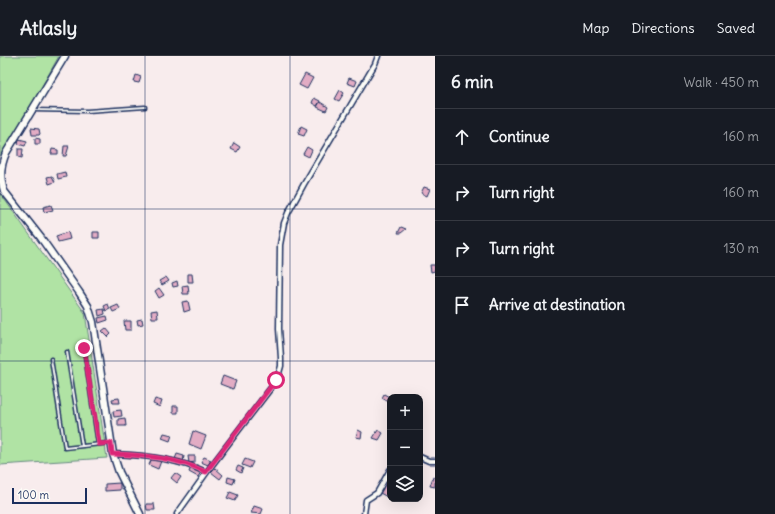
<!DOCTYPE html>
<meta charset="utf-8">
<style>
:root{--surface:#171b24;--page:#242831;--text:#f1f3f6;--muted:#9ea1a6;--line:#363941}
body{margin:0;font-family:Delius,sans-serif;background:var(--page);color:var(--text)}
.controls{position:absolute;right:12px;bottom:12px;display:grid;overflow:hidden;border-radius:8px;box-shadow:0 4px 16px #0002}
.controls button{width:36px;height:36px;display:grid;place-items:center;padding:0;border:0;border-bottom:1px solid var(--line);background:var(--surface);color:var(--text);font:20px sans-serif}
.scale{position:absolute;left:12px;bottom:10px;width:75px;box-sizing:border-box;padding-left:4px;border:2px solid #1b2f5e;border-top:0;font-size:11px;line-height:14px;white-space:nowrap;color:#1b2f5e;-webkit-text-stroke:3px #fdfcf7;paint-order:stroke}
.stop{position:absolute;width:12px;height:12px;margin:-9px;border:3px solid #db2777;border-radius:50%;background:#fff}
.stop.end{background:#db2777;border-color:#fff;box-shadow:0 1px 4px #0008}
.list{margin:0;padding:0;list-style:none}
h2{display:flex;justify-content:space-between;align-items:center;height:52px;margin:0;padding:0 16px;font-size:17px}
h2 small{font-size:13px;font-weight:400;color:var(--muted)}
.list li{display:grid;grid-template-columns:26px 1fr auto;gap:12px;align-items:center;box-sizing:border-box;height:56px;padding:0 16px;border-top:1px solid var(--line)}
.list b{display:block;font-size:15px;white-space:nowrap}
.list em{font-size:13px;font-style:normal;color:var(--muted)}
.icon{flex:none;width:22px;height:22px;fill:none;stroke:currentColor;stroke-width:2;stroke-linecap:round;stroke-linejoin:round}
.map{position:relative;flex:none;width:435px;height:458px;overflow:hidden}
header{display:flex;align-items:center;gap:24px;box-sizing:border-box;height:56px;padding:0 20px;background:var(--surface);border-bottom:1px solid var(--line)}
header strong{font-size:19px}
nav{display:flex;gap:22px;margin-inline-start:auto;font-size:14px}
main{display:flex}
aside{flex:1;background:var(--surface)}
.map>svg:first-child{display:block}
.green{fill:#b0e3a4;stroke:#668981}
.building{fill:#e2acc4;stroke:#1b2f5e}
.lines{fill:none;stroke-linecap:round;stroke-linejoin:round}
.lane-casing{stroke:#1b2f5e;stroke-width:5}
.street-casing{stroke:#1b2f5e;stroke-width:7}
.secondary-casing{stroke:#1b2f5e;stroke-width:9}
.lane{stroke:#fdfcf7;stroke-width:2}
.street{stroke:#fdfcf7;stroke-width:4}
.secondary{stroke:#fdfcf7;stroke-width:6}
.route{stroke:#db2777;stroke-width:5}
.grid{fill:none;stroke:#1b2f5e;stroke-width:1;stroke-opacity:0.55}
</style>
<header>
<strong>Atlasly</strong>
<nav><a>Map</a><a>Directions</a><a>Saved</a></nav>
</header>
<main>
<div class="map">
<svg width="435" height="458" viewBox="0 0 435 458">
<rect width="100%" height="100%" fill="#f8eced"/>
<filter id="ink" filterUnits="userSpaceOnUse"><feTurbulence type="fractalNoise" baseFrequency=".025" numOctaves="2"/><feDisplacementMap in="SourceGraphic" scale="8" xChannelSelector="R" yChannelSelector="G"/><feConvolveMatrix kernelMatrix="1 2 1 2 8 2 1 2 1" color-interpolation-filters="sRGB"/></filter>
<g filter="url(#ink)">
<path class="green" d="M0 0H59L0 105Z
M0 137 85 257 107 402 0 409Z"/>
<path class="building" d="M305 18 313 22 307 33 299 29Z
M136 19 141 21 139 27 134 26Z
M349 22 357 25 355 30 347 27Z
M340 34 344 37 339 45 335 43Z
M314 42 320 45 317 50 312 47Z
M320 46 328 51 326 55 317 51Z
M301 70 307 73 304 80 298 78Z
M31 72 39 73 40 78 39 79H32Z
M35 82 40 83V88H35Z
M19 83 27 85 25 90 18 88Z
M234 87 240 91 237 96 231 93Z
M64 90H69L66 100H63Z
M307 91 312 94 309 101 303 98Z
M18 93H23L22 102 18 101Z
M52 93 58 94V98H51Z
M65 116 66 121 58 123 57 118Z
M52 120 55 126 49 128 47 121Z
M424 131 430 133 427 140 421 137Z
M51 149 53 154 44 156 43 151Z
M401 171 406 173 401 177H398Z
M68 176 70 183 58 186 56 180Z
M93 176H99V182H93Z
M430 209H435V215L431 216Z
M188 218H192L193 226H188Z
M166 221 169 225 162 229 159 225Z
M177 225 178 230 173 231 172 227Z
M188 229 189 238H183L182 230Z
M159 232 164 239 159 242 155 235Z
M188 245 190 254 184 256 182 246Z
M108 248 110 253 106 255 104 250Z
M118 249 120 253 113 256 111 252Z
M104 253 105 258 99 260 98 254Z
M157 254 158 262H152L151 255Z
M107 260 108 264 99 267 98 262Z
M142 263 143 268 138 269 137 264Z
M124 265H131V274H125Z
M106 272 111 278 108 281 102 275Z
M223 320 236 325 233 333 220 328Z
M384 338 389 341 387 345 382 342Z
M119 342 120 347H113L112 343Z
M155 343 162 345 160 351 153 348Z
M173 350H178V357H173Z
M121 354 122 360 114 361 113 355Z
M125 362 126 370H118V363Z
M358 374 362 376 361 382 356 381Z
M378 374 383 377 379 384 373 382Z
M193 375 206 380 201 393 189 388Z
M164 377 172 379 170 385 162 382Z
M177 398 184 400 183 406 175 403Z
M188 400H195V406L189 407Z
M204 401 211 404 208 409 201 406Z
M152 402 161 405 158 413 149 409Z
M245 403 253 406 250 412 242 409Z
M238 410 243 412 241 417 236 414Z
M191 411 201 416 198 421 189 416Z
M215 412 223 419 220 423 211 416Z
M175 417 181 421 177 427 171 422Z
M389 420 390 439 389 442 380 437Z
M228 421 235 423 233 428 227 426Z
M433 421 435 422V431L430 430Z
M120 427V434L105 435V428Z
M230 436 238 439 235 445 227 442Z
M146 448H154L155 454H147Z
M254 450 263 453 261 458 251 457Z"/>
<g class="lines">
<defs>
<path id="lane" d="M33 54 87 55 145 51
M84 292 98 388
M67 296 82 390
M51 303 65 392 110 387"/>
<path id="street" d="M113 398C144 399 178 403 206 416
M420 401 429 405H435
M177 458 212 409 277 324 281 310V302L279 273 280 189 284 167 288 157 304 128 375 8 378 0
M364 458 366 444 377 437 390 414"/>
<path id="secondary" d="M65 0 6 97C0 111 0 121 4 135L41 182 79 236 88 250 93 266 113 398 119 416 140 458"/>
</defs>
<use href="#lane" class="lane-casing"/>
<use href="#street" class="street-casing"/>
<use href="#secondary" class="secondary-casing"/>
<use href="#lane" class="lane"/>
<use href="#street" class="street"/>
<use href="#secondary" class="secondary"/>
</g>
</g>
<g class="lines" filter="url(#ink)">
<path class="route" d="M84 292 99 388 111 387 112 398C144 399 178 402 206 416L276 324"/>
</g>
<path class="grid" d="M145 0V458M290 0V458M0 153H435M0 305H435"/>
</svg>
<div class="controls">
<button>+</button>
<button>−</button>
<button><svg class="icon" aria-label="layers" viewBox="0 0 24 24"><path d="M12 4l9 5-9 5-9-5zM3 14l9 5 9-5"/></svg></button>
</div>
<div class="scale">100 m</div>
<div class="stop" style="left:276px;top:324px"></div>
<div class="stop end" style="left:84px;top:292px"></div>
</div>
<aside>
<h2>6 min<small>Walk · 450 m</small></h2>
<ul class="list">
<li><svg class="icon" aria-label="ahead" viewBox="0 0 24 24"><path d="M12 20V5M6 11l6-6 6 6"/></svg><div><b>Continue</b></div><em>160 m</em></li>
<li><svg class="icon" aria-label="right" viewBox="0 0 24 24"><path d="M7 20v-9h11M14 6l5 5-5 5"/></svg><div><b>Turn right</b></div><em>160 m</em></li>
<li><svg class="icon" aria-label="right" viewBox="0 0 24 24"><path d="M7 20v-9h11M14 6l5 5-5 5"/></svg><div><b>Turn right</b></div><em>130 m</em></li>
<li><svg class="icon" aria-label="arrive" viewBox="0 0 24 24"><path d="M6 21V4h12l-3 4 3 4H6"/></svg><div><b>Arrive at destination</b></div></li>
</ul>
</aside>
</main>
